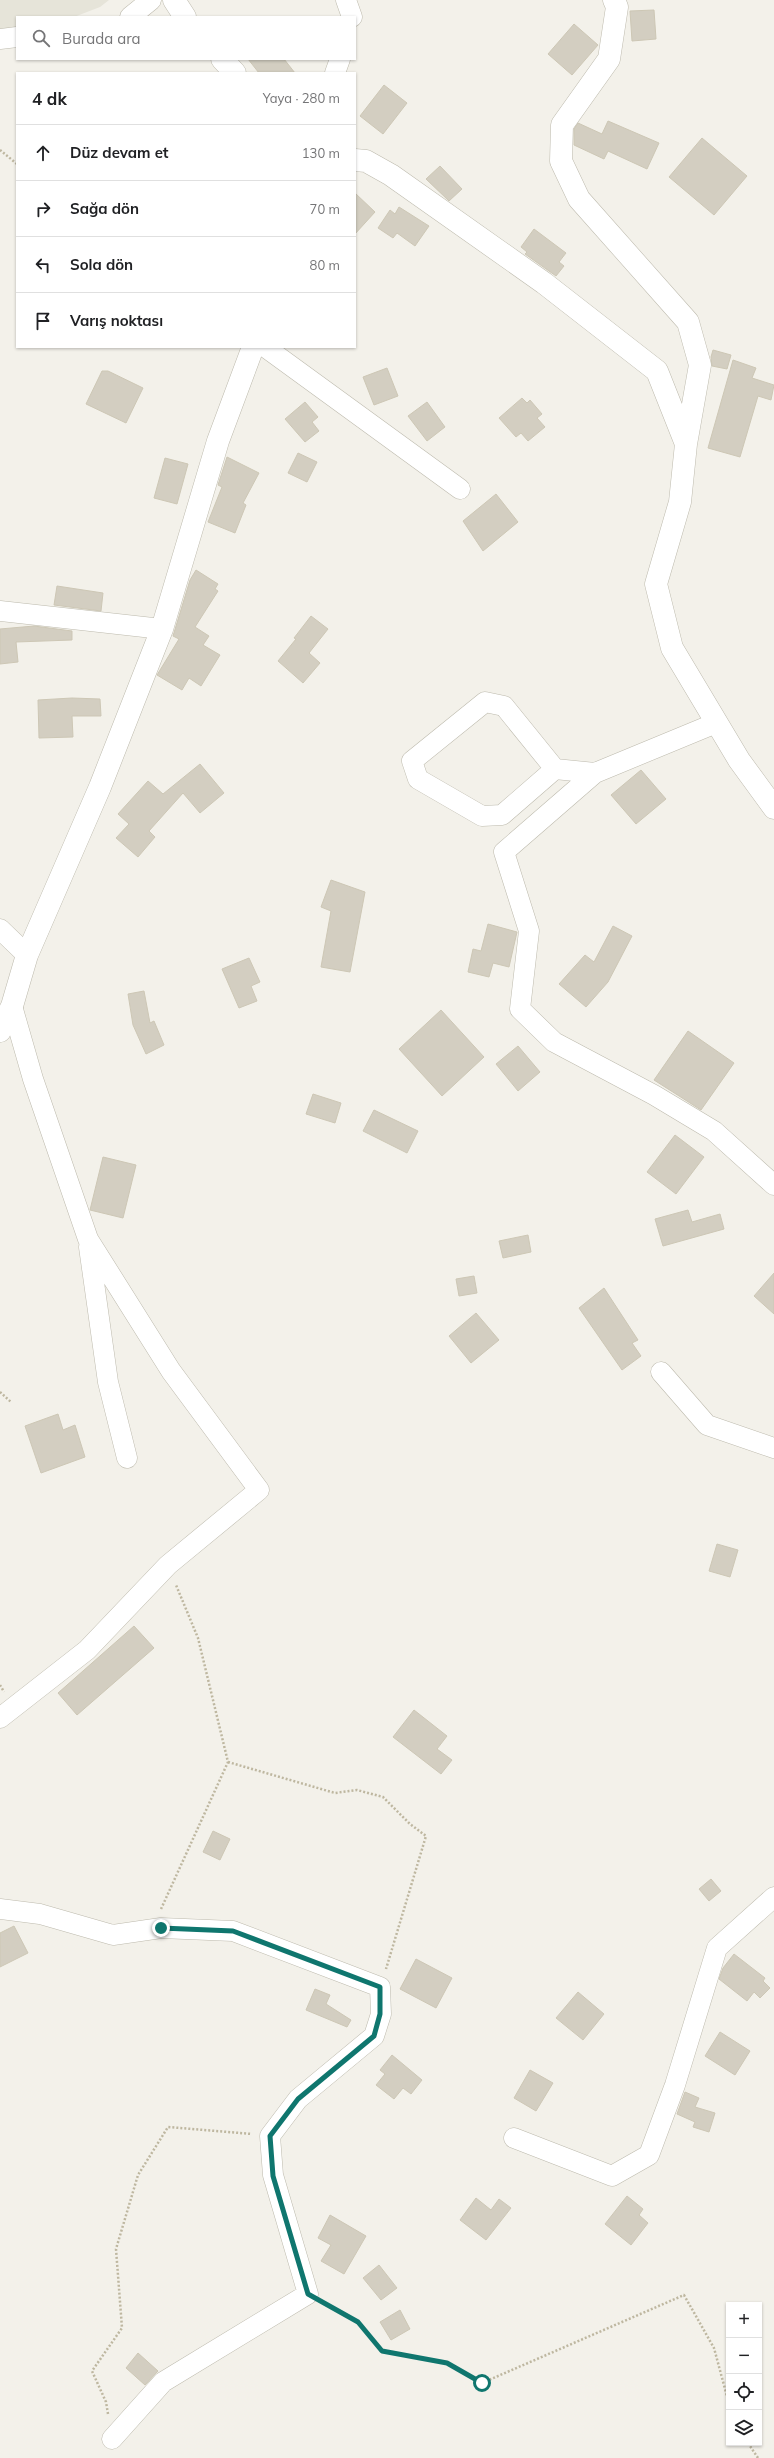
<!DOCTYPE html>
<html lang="tr">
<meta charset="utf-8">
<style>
:root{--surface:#fff;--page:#f6f6f6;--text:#202124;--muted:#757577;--line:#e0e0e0}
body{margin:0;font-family:Mulish,sans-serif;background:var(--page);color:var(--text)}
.controls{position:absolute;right:12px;bottom:12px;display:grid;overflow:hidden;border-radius:0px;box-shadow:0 1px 3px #0004}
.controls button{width:36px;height:36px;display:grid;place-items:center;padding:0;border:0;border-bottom:1px solid var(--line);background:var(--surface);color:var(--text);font:20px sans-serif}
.stop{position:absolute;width:12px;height:12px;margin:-9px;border:3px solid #0f766e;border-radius:50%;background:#fff}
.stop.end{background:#0f766e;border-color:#fff;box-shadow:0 1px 4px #0008}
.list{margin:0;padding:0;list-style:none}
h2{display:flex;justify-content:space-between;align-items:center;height:52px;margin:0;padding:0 16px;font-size:17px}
h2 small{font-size:13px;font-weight:400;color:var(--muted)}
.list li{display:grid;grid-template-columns:26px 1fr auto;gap:12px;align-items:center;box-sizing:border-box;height:56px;padding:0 16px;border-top:1px solid var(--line)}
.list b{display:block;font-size:15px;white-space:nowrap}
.list em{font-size:13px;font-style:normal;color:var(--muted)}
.icon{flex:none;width:22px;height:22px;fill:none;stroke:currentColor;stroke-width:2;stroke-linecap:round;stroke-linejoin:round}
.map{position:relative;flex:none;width:774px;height:2458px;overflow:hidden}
.search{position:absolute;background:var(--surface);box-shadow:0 1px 3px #0004;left:16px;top:16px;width:340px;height:44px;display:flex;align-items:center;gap:10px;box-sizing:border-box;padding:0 14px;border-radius:0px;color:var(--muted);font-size:15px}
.panel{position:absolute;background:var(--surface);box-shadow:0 1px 3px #0004;left:16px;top:72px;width:340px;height:276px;border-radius:0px}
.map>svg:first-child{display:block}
.residential{fill:#e6e4d9}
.building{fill:#d3cec1;stroke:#cdc7b5}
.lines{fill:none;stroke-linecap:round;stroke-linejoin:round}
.minor-casing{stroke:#bdbaad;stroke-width:21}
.tertiary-casing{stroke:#bdbaad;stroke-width:23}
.path{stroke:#beb7a0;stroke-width:2.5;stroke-dasharray:2 2;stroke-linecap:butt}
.minor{stroke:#fff;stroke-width:20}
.tertiary{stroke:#fff;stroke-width:22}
.route{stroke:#0f766e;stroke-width:5}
</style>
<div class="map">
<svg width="774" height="2458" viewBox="0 0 774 2458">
<rect width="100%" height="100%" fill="#f3f1ea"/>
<path class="residential" d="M0 0H109L100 7 74 17H17V38L0 45Z"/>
<path class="building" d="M654 10 656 39 632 41 630 11Z
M574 24 598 45 572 75 548 54Z
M248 59H284L295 73H259Z
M384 85 407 103 383 134 360 116Z
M608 121 659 143 647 169 608 151 604 159 574 145V129L578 123 602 134Z
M702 138 747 176 714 215 669 177Z
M440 166 462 189 449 201 426 179Z
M355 193 375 212 355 234Z
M399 207 429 226 415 246 397 233 393 238 378 228 390 210 395 214Z
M534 229 566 253 559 262 564 266 556 276 525 254 527 252 521 247Z
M713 350 731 355 727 369 712 366 711 357Z
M733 360 756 368 752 378 774 385 771 400 758 396 740 457 708 448Z
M387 368 398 396 374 405 363 377Z
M102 371H108L143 388 126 423 86 404Z
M522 398 527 403 530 400 542 414 537 418 545 427 528 441 521 433 516 437 499 418Z
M305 402 318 417 312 422 319 431 305 442 285 419Z
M427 402 445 427 427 441 408 416Z
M298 453 317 462 307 482 288 473Z
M227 457 259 473 243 503 246 505 235 533 208 522 222 487 218 485Z
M165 458 188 464 177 504 154 498Z
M496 494 518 522 483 551 463 521Z
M196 570 218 584 215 589 218 591 195 627 209 636 203 645 220 655 201 686 189 678 182 690 157 675 179 639 173 636 190 580Z
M57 586 103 593 101 611 54 605Z
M311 616 328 629 309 653 320 663 303 683 278 661 296 639 294 638Z
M34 626 72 631V640L16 642 18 662 0 664V629Z
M72 698 100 699 101 716H72L73 737 39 738 38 700Z
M200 764 224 793 200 813 183 793 149 831 155 837 138 857 116 838 129 824 118 814 148 781 163 794Z
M641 770 666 799 636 824 611 795Z
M331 880 365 892 350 972 321 967 331 911 321 907Z
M488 924 517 932 509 967 493 963 489 977 468 972 473 949 481 951Z
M613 926 632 936 608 982 586 1007 559 984 585 955 594 962Z
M249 958 260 982 251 986 257 1001 239 1008 222 969Z
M144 991 150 1023 154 1021 164 1045 146 1054 133 1025 128 994Z
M441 1010 484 1057 442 1096 399 1049Z
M688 1031 734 1063 701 1110 654 1080Z
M518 1046 540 1072 518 1091 496 1064Z
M313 1094 341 1103 335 1123 306 1114Z
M374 1110 418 1131 407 1153 363 1131Z
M675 1135 704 1157 676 1194 647 1172Z
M103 1157 136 1165 123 1218 90 1210Z
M688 1210 692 1222 720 1214 724 1229 663 1246 655 1219Z
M528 1235 531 1252 503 1258 499 1241Z
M774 1273V1314L754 1296Z
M474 1276 477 1293 459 1296 456 1279Z
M604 1288 638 1340 632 1343 641 1356 622 1370 579 1308Z
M476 1313 499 1340 471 1363 449 1336Z
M58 1414 63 1430 75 1425 85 1457 41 1473 25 1426Z
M717 1544 738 1550 730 1577 709 1571Z
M134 1626 154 1648 77 1715 58 1693Z
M414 1710 447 1736 437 1749 452 1760 441 1774 393 1737Z
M213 1831 230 1839 220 1860 203 1852Z
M711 1879 721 1891 709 1901 699 1889Z
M14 1926 28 1953 0 1967V1933Z
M734 1954 765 1978 763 1981 770 1988 760 1998 754 1992 747 2001 719 1979 723 1968Z
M416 1959 452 1978 436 2008 400 1989Z
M315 1989 330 1995 326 2004 351 2020 347 2027 306 2010Z
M578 1992 604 2014 583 2040 556 2018Z
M720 2032 750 2051 735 2075 705 2056Z
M392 2055 422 2080 411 2094 403 2088 394 2099 376 2085 385 2074 380 2070Z
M530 2070 553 2083 536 2111 514 2098Z
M685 2092 699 2098 695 2107 715 2113 709 2132 693 2127 695 2122 677 2114Z
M627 2196 643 2209 639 2215 648 2223 631 2245 605 2224Z
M476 2198 491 2210 499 2199 511 2208 486 2240 460 2220Z
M330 2215 366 2236 344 2274 321 2261 331 2245 318 2238Z
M379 2265 397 2288 381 2300 363 2278Z
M400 2310 410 2329 391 2340 380 2322Z
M138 2353 158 2371 145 2385 126 2368Z"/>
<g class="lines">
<defs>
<path id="minor" d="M346 0 352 17
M130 17 151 0
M0 39 17 37
M335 73 340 59
M265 347 460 489
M0 611 162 629
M716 723 595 773 504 852 529 931 520 1009 554 1042 654 1095 714 1131 774 1185
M555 769 502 815 482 816 418 779 412 761 485 702 504 706 555 769 595 773
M0 929 27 955
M89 1247 108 1382 127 1458
M661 1372 707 1425 774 1448
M0 1718 87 1650 168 1565 259 1490 171 1371 88 1239 33 1079 12 1006
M0 1909 40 1914 113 1935 161 1928 233 1931 380 1987 381 2014 374 2036 298 2099 270 2136 273 2175 308 2294 163 2382 112 2439
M514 2138 612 2176 649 2155 675 2085 717 1948 774 1897"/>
<path id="tertiary" d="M174 0 185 17
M614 0 617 7 609 59 562 125 561 161 579 199 688 322 700 365 686 444 680 502 656 584 672 648 739 760 774 808
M222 59 235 73
M355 160 366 161 391 175 544 283 657 371 686 444
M0 1031 12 1006 27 955 100 787 162 629 218 441 253 347"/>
</defs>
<use href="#minor" class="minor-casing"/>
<use href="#tertiary" class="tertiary-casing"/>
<path class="path" d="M0 150 17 164
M0 1392 11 1402
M0 1685 4 1692
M228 1762 335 1793 357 1790 383 1797 410 1824 426 1836 386 1969
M161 1909 228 1762 198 1638 176 1585
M323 2303 358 2322 382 2351 447 2363 482 2383 684 2295 714 2348 729 2404
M108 2414 106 2402 92 2371 122 2328 116 2249 138 2175 168 2127 252 2134
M748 2443 758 2458"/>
<use href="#minor" class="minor"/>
<use href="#tertiary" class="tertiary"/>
</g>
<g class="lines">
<path class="route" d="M161 1928 233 1931 380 1987V2014L374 2036 298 2099 270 2136 273 2176 308 2294 358 2322 382 2351 447 2363 482 2383"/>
</g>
</svg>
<div class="controls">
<button>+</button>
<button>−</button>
<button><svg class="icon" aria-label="locate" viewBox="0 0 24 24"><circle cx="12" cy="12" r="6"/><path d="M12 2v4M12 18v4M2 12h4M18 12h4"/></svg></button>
<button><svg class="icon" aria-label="layers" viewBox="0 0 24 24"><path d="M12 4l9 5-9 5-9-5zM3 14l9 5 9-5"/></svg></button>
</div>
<div class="stop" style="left:482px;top:2383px"></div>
<div class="stop end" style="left:161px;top:1928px"></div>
<div class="search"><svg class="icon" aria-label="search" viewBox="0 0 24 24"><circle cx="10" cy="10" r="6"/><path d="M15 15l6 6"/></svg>Burada ara</div>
<section class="panel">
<h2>4 dk<small>Yaya · 280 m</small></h2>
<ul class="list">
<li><svg class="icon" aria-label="ahead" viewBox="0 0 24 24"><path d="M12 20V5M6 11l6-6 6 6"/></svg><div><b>Düz devam et</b></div><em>130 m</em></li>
<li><svg class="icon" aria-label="right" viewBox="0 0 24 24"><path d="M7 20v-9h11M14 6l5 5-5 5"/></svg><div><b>Sağa dön</b></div><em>70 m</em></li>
<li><svg class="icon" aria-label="left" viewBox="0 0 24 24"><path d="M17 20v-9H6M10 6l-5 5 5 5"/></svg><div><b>Sola dön</b></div><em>80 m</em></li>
<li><svg class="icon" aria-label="arrive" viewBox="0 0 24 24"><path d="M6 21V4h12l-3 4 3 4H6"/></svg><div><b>Varış noktası</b></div></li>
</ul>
</section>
</div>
